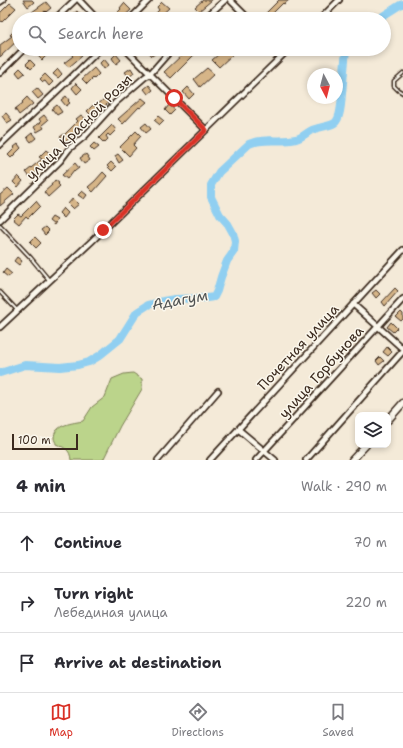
<!DOCTYPE html>
<meta charset="utf-8">
<style>
:root{--surface:#fff;--page:#f2f2f3;--text:#2b2b33;--muted:#7c7c81;--line:#e1e1e2;--accent:#d93025}
body{margin:0;font-family:"Shantell Sans",sans-serif;background:var(--page);color:var(--text)}
.controls{position:absolute;right:12px;bottom:12px;display:grid;overflow:hidden;border-radius:8px;box-shadow:0 2px 6px #0003}
.controls button{width:36px;height:36px;display:grid;place-items:center;padding:0;border:0;border-bottom:1px solid var(--line);background:var(--surface);color:var(--text);font:20px sans-serif}
.compass{position:absolute;left:307px;top:68px;width:36px;height:36px;border-radius:50%;background:var(--surface);box-shadow:0 2px 6px #0003;rotate:173deg}
.scale{position:absolute;left:12px;bottom:10px;width:66px;box-sizing:border-box;padding-left:4px;border:2px solid #3b2a1e;border-top:0;font-size:11px;line-height:14px;white-space:nowrap;color:#3b2a1e;-webkit-text-stroke:3px #fbf7ec;paint-order:stroke}
.stop{position:absolute;width:12px;height:12px;margin:-9px;border:3px solid #d93025;border-radius:50%;background:#fff}
.stop.end{background:#d93025;border-color:#fff;box-shadow:0 1px 4px #0008}
.list{margin:0;padding:0;list-style:none}
h2{display:flex;justify-content:space-between;align-items:center;height:52px;margin:0;padding:0 16px;font-size:17px}
h2 small{font-size:13px;font-weight:400;color:var(--muted)}
.list li{display:grid;grid-template-columns:26px 1fr auto;gap:12px;align-items:center;box-sizing:border-box;height:60px;padding:0 16px;border-top:1px solid var(--line)}
.list b{display:block;font-size:15px;white-space:nowrap}
.list p{margin:0;font-size:13px;white-space:nowrap;color:var(--muted)}
.list em{font-size:13px;font-style:normal;color:var(--muted)}
.icon{flex:none;width:22px;height:22px;fill:none;stroke:currentColor;stroke-width:2;stroke-linecap:round;stroke-linejoin:round}
.map{position:relative;flex:none;width:403px;height:460px;overflow:hidden}
.search{position:absolute;background:var(--surface);box-shadow:0 2px 6px #0003;left:12px;right:12px;top:12px;height:44px;display:flex;align-items:center;gap:10px;box-sizing:border-box;padding:0 14px;border-radius:22px;color:var(--muted);font-size:15px}
.sheet{height:232px;background:var(--surface)}
nav{display:flex;justify-content:space-around;align-items:center;box-sizing:border-box;height:56px;border-top:1px solid var(--line);background:var(--surface);font-size:11px;color:var(--muted)}
nav a{display:grid;justify-items:center;gap:2px}
nav .on{color:var(--accent)}
.map>svg:first-child{display:block}
.green{fill:#bbd48b;stroke:#7b7f54}
.lines{fill:none;stroke-linecap:round;stroke-linejoin:round}
.river{stroke:#90cff1;stroke-width:8}
.building{fill:#d6b588;stroke:#3b2a1e}
.service-casing{stroke:#3b2a1e;stroke-width:5}
.minor-casing{stroke:#3b2a1e;stroke-width:8}
.secondary-casing{stroke:#3b2a1e;stroke-width:9}
.service{stroke:#fbf7ec;stroke-width:2}
.minor{stroke:#fbf7ec;stroke-width:4.5}
.secondary{stroke:#fbf7ec;stroke-width:6}
.route{stroke:#d93025;stroke-width:5}
.labels{text-anchor:middle;dominant-baseline:central;stroke-width:3;stroke-linejoin:round;paint-order:stroke}
.street-label{font-size:14px;fill:#3b2a1e;stroke:#fbf7ec}
.water-label{font-size:15px;font-style:italic;fill:#505353;stroke:#fbf7ec}
</style>
<div class="map">
<svg width="403" height="460" viewBox="0 0 403 460">
<rect width="100%" height="100%" fill="#f4ead8"/>
<filter id="ink" filterUnits="userSpaceOnUse"><feTurbulence type="fractalNoise" baseFrequency=".025" numOctaves="2"/><feDisplacementMap in="SourceGraphic" scale="8" xChannelSelector="R" yChannelSelector="G"/><feConvolveMatrix kernelMatrix="1 2 1 2 8 2 1 2 1" color-interpolation-filters="sRGB"/></filter>
<g filter="url(#ink)">
<path class="green" d="M133 373 142 379V389L120 426 103 460H71C70 449 65 448 56 444 56 442 54 440 54 438 54 424 74 423 83 421L92 407 105 397 112 379 124 374Z"/>
<g class="lines">
<path class="river" d="M378 19 400 5 403 4
M0 373 25 365 60 367 78 365 89 362 99 356 120 339 137 312 148 305 163 301 175 299 207 298 214 297 217 291 221 277 227 261 234 251 235 241 233 233 228 224 220 215 211 197V185L219 172 249 144C265 137 280 143 296 139 301 138 306 133 312 130 331 122 338 131 341 105L346 49"/>
</g>
<path class="building" d="M23 0H32L34 2 28 7Z
M203 0H212L199 11 195 7Z
M279 0H289L284 4 283 3 267 19H256L261 14 263 16Z
M46 2 51 8 46 12 45 11 37 18 32 12Z
M162 2 169 8 160 16 162 19H150L159 10 157 7Z
M10 3 16 8 2 22 0 20V13Z
M124 3 131 10 121 19H111L121 9 120 8Z
M77 11 81 16 78 19H75L72 15Z
M188 11 194 17 191 19H186L183 16Z
M19 26V39L0 57V45L12 36 10 35Z
M46 49H53L42 60 38 56Z
M151 49H161L152 56 148 51Z
M190 49H200L171 78 164 72 183 54 181 53 184 50 187 53Z
M225 49H228L233 54 219 67 212 60Z
M76 51 82 56 69 67 64 63 73 56 72 55Z
M116 54 121 60 116 64 112 58Z
M104 59 109 65 104 69 100 63Z
M30 60 35 65 31 69 26 64Z
M20 68 25 73 20 77 16 72Z
M94 68 99 74 94 79 93 78 87 84 82 79Z
M131 68 134 73 129 77 125 72Z
M207 68 214 74 200 87 194 79Z
M58 69 62 74 58 78 53 74Z
M45 74 53 82 49 86 45 81 43 82 40 79Z
M76 83 82 89 77 94 72 88Z
M149 85 153 90 148 94 144 89Z
M188 87 194 94 189 99 183 92Z
M37 88 43 95 38 99 32 92Z
M66 96 69 100 68 101 70 103 66 106 61 100Z
M27 97 33 104 19 115 15 109 23 103 22 102Z
M142 98 147 102 140 108 139 107 123 124 118 119Z
M104 99 108 103 104 107 102 106 92 116 87 111 93 105 95 107Z
M57 105 62 112 57 115 52 109Z
M169 105 175 110 170 115 165 110Z
M6 113 12 120 7 123 2 116Z
M44 115 48 120 42 125 44 128 37 132 34 127 41 122 39 119Z
M81 115 86 119 78 127 80 129 64 143 60 137 64 134V135L78 121 76 119Z
M158 116 164 121 160 125 154 120Z
M146 123 151 129 146 133 141 127Z
M112 125 116 130 110 136 108 134 106 136 108 139 104 143 99 138Z
M136 131 141 136 133 145 136 148 129 156 120 147Z
M32 133 36 138 31 142 27 137Z
M94 143 99 147 94 151 90 147Z
M18 144 21 148 11 158 8 155 15 148 14 147Z
M46 150 52 155 42 167 30 177 26 172 42 159 39 157Z
M86 154 90 160 84 164 80 158Z
M118 154 123 160 119 163 115 156Z
M111 162 116 167 112 171 107 166Z
M75 163 79 168 75 171 74 170 67 179 62 175Z
M103 172 107 176 93 192 88 187 95 181Z
M18 176 23 181 18 187 13 182Z
M55 180 59 183 58 184 60 186 48 197 44 192 52 185H51Z
M8 188 14 194 0 206V195Z
M82 191 87 195 84 199 78 195Z
M73 198 79 204 73 209 68 204Z
M36 201 40 206 28 218 26 216 19 224 13 219 18 214 21 216Z
M63 208 68 213 64 218 59 213Z
M52 217 57 220 54 225 49 221Z
M45 227 49 231 45 235 41 230Z
M35 237 41 243 36 248 30 242Z
M17 257 22 261 19 265 14 261Z
M6 269 12 274 8 277 3 273Z
M395 288 398 291 385 306 382 302Z
M376 290 380 294 376 298 372 293Z
M401 312 403 314V319L401 321 396 317Z
M391 322 397 328 393 332 387 327Z
M387 347 392 352 388 356 383 352Z
M380 357 384 361 379 365 376 361Z"/>
<g class="lines">
<defs>
<path id="service" d="M403 73 394 81V86L398 90 403 93
M0 225 31 258 49 280
M0 292 17 310"/>
<path id="minor" d="M79 0 97 19
M230 0 249 19
M0 2 3 0
M55 19 75 0
M130 19 149 0
M204 19 225 0
M320 19 339 0
M125 49 206 130
M0 73 24 49
M0 145C33 113 68 82 100 49
M0 220 60 161 69 149 85 136 115 103 145 77 150 74 172 49
M353 304 403 349
M0 327 92 241 289 49
M238 429 275 460
M158 460 218 391
M210 460 403 250
M256 460 403 299
M306 460 403 351"/>
<path id="secondary" d="M388 420 403 403
M352 460 366 445"/>
</defs>
<use href="#service" class="service-casing"/>
<use href="#minor" class="minor-casing"/>
<use href="#secondary" class="secondary-casing"/>
<use href="#service" class="service"/>
<use href="#minor" class="minor"/>
<use href="#secondary" class="secondary"/>
</g>
</g>
<g class="lines" filter="url(#ink)">
<path class="route" d="M103 230 206 130 174 98"/>
</g>
<g class="labels">
<g class="street-label">
<text transform="translate(79 127) rotate(-45)">улица Красной Розы</text>
<text transform="translate(298 347) rotate(-47)">Почетная улица</text>
<text transform="translate(321 372) rotate(-48)">улица Горбунова</text>
</g>
<g class="water-label">
<text transform="translate(180 300) rotate(-10)">Адагум</text>
</g>
</g>
</svg>
<div class="controls">
<button><svg class="icon" aria-label="layers" viewBox="0 0 24 24"><path d="M12 4l9 5-9 5-9-5zM3 14l9 5 9-5"/></svg></button>
</div>
<svg class="compass" viewBox="-18 -18 36 36"><path d="M0-13l5 13h-10z" fill="#e53935"/><path d="M0 13l5-13h-10z" fill="#7c7c81"/></svg>
<div class="scale">100 m</div>
<div class="stop" style="left:174px;top:98px"></div>
<div class="stop end" style="left:103px;top:230px"></div>
<div class="search"><svg class="icon" aria-label="search" viewBox="0 0 24 24"><circle cx="10" cy="10" r="6"/><path d="M15 15l6 6"/></svg>Search here</div>
</div>
<section class="sheet">
<h2>4 min<small>Walk · 290 m</small></h2>
<ul class="list">
<li><svg class="icon" aria-label="ahead" viewBox="0 0 24 24"><path d="M12 20V5M6 11l6-6 6 6"/></svg><div><b>Continue</b></div><em>70 m</em></li>
<li><svg class="icon" aria-label="right" viewBox="0 0 24 24"><path d="M7 20v-9h11M14 6l5 5-5 5"/></svg><div><b>Turn right</b><p>Лебединая улица</p></div><em>220 m</em></li>
<li><svg class="icon" aria-label="arrive" viewBox="0 0 24 24"><path d="M6 21V4h12l-3 4 3 4H6"/></svg><div><b>Arrive at destination</b></div></li>
</ul>
</section>
<nav>
<a class="on"><svg class="icon" aria-label="map" viewBox="0 0 24 24"><path d="M3 6l6-2 6 2 6-2v14l-6 2-6-2-6 2zM9 4v14M15 6v14"/></svg>Map</a>
<a><svg class="icon" aria-label="directions" viewBox="0 0 24 24"><path d="M12 3l9 9-9 9-9-9zM9 14v-3h6M13 9l2 2-2 2"/></svg>Directions</a>
<a><svg class="icon" aria-label="saved" viewBox="0 0 24 24"><path d="M7 4h10v16l-5-4-5 4z"/></svg>Saved</a>
</nav>
